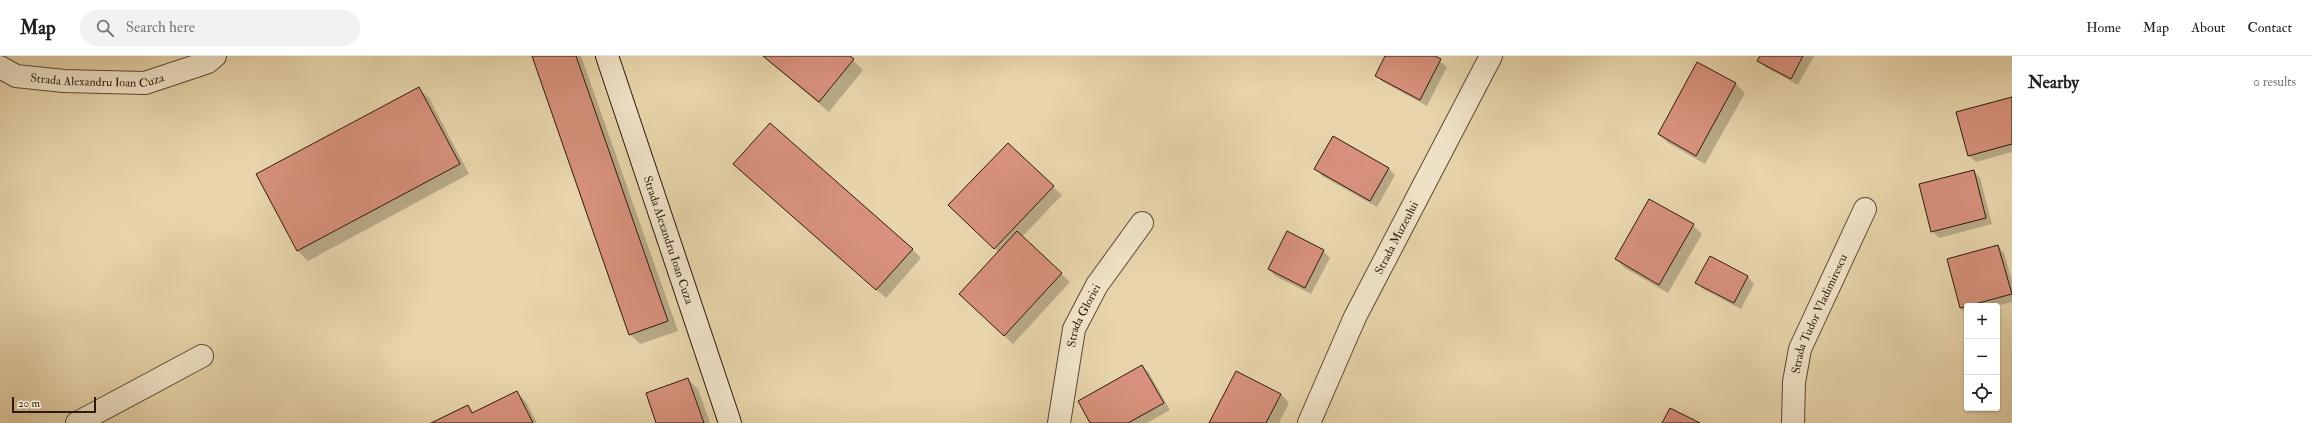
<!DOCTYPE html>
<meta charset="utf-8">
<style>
:root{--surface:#fff;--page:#f2f2f2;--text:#222;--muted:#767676;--line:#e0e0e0}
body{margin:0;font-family:"IM FELL Double Pica",serif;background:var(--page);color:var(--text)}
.controls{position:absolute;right:12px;bottom:12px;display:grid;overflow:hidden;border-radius:4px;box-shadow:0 1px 3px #0004}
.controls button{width:36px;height:36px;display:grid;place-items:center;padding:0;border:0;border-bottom:1px solid var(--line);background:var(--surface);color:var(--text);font:20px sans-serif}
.scale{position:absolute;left:12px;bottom:10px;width:84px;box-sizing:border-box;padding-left:4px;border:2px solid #2c1a0d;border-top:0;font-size:11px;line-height:14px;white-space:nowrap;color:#2c1a0d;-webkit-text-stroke:3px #f0e4c8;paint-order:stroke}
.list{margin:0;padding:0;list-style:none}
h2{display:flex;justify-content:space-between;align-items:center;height:52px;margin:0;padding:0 16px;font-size:17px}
h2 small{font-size:13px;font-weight:400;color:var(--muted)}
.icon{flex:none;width:22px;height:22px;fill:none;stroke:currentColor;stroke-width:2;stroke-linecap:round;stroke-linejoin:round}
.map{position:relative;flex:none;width:2012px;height:367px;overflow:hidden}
header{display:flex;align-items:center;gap:24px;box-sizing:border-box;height:56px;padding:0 20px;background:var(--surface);border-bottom:1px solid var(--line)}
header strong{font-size:19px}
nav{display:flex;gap:22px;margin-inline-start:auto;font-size:14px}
.search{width:280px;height:36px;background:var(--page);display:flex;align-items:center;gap:10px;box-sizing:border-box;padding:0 14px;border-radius:22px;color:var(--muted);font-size:15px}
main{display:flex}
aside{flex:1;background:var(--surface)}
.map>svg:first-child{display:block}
.shadow{fill:#0003}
.building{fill:#d7917c;stroke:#2c1a0d}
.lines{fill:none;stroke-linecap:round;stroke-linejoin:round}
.minor-casing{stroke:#5b4934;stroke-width:24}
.secondary-casing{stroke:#2c1a0d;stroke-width:24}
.minor{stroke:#f0e4c8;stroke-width:22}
.secondary{stroke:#f0e4c8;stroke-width:22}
.labels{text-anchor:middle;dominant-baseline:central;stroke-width:3;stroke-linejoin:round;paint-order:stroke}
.street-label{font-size:12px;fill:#2c1a0d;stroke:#f0e4c8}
</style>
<header>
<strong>Map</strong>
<div class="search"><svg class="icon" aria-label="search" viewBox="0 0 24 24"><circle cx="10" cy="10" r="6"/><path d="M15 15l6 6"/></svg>Search here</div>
<nav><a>Home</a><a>Map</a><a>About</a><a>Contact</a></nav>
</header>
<main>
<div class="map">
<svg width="2012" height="367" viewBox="0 0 2012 367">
<rect width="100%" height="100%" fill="#e8d5ab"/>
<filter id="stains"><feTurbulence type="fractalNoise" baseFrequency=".005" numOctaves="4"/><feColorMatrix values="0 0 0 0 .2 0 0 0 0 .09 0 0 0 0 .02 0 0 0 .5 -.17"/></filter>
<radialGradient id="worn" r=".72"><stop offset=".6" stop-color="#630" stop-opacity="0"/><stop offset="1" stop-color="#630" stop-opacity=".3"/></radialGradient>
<path class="shadow" d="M533 0H581L678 275 640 288 630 278Z
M762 0H849L863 14 829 56Z
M1386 0H1433L1447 11 1427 50 1383 26 1376 20Z
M1761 0H1814L1798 29 1765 11 1758 5Z
M1698 7 1736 28 1745 37 1705 108 1668 87 1659 78Z
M419 33 429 42 469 118 308 205 298 195 257 119Z
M2012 42V96L1976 106 1969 100Z
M1388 112 1395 119 1377 151 1322 120 1316 113Z
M1974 115 1980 122 1992 168 1939 182 1932 175Z
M743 117 912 193 921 202 886 242Z
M1053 131 1062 139 1022 181 1070 226 1013 288 969 247 999 197 959 158Z
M1693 169 1702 178 1668 237 1625 212 1616 203Z
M1998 190 2004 197 2012 224V246L1997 250H1967V258L1960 252Z
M1323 195 1330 202 1311 238 1275 220 1269 213Z
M1710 201 1748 221 1754 228 1741 253 1703 233 1697 227Z
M1142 311 1149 317 1170 354 1147 367H1091Z
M688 323 698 333 710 367H657Z
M516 336 526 346 537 367H433L467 350 474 357Z
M1281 338 1289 347 1279 367H1210Z"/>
<path class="building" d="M532 0H576L668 265 629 279Z
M763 0H850L854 3 819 46Z
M1385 0H1435L1441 3 1420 44 1375 20Z
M1760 0H1803L1791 23 1757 5Z
M1697 6 1736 27 1696 100 1658 78Z
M419 31 460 108 297 195 256 118Z
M2012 41V88L1968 100 1956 56Z
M770 67 913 193 876 234 733 108Z
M1333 80 1389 112 1370 145 1314 113Z
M1008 87 1054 130 994 193 948 149Z
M1974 114 1986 162 1931 176 1919 128Z
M1649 143 1694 168 1659 229 1615 203Z
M1017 175 1062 217 1004 280 959 238Z
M1287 175 1324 194 1305 232 1268 213Z
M1998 189 2012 238 1960 252 1947 203Z
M1710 200 1748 220 1734 247 1695 227Z
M1142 309 1164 347 1128 367H1090L1078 345Z
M1236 315 1281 338 1266 367H1209Z
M688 322 704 367H656L646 337Z
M517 335 533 367H431L468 349 472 357Z
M1670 352 1700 367H1662Z"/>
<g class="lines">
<defs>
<g id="minor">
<path id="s1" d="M0 11 16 20 64 25 145 27 208 6 215 0"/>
<path d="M77 367 202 300"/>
<path id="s2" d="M1059 367 1074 273 1097 229 1142 167"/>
<path id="s3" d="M1309 367 1355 261 1491 0"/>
<path id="s4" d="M1793 367 1794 326 1800 293 1865 153"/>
</g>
<g id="secondary">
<path id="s5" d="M607 0 730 367"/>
</g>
</defs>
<use href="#minor" class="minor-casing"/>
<use href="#secondary" class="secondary-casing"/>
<use href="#minor" class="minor"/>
<use href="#secondary" class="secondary"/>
</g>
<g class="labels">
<g class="street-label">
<text stroke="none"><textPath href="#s1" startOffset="100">Strada Alexandru Ioan Cuza</textPath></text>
<text stroke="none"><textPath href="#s3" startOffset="205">Strada Muzeului</textPath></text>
<text stroke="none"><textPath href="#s5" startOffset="194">Strada Alexandru Ioan Cuza</textPath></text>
<text stroke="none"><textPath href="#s4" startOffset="114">Strada Tudor Vladimirescu</textPath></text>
<text stroke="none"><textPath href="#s2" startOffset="111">Strada Gloriei</textPath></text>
</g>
</g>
<rect width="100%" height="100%" filter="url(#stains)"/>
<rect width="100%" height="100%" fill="url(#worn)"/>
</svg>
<div class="controls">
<button>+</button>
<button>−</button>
<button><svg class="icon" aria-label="locate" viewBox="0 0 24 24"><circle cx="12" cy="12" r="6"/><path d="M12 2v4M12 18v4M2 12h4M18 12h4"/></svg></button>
</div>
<div class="scale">20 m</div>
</div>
<aside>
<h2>Nearby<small>0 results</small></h2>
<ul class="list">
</ul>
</aside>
</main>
